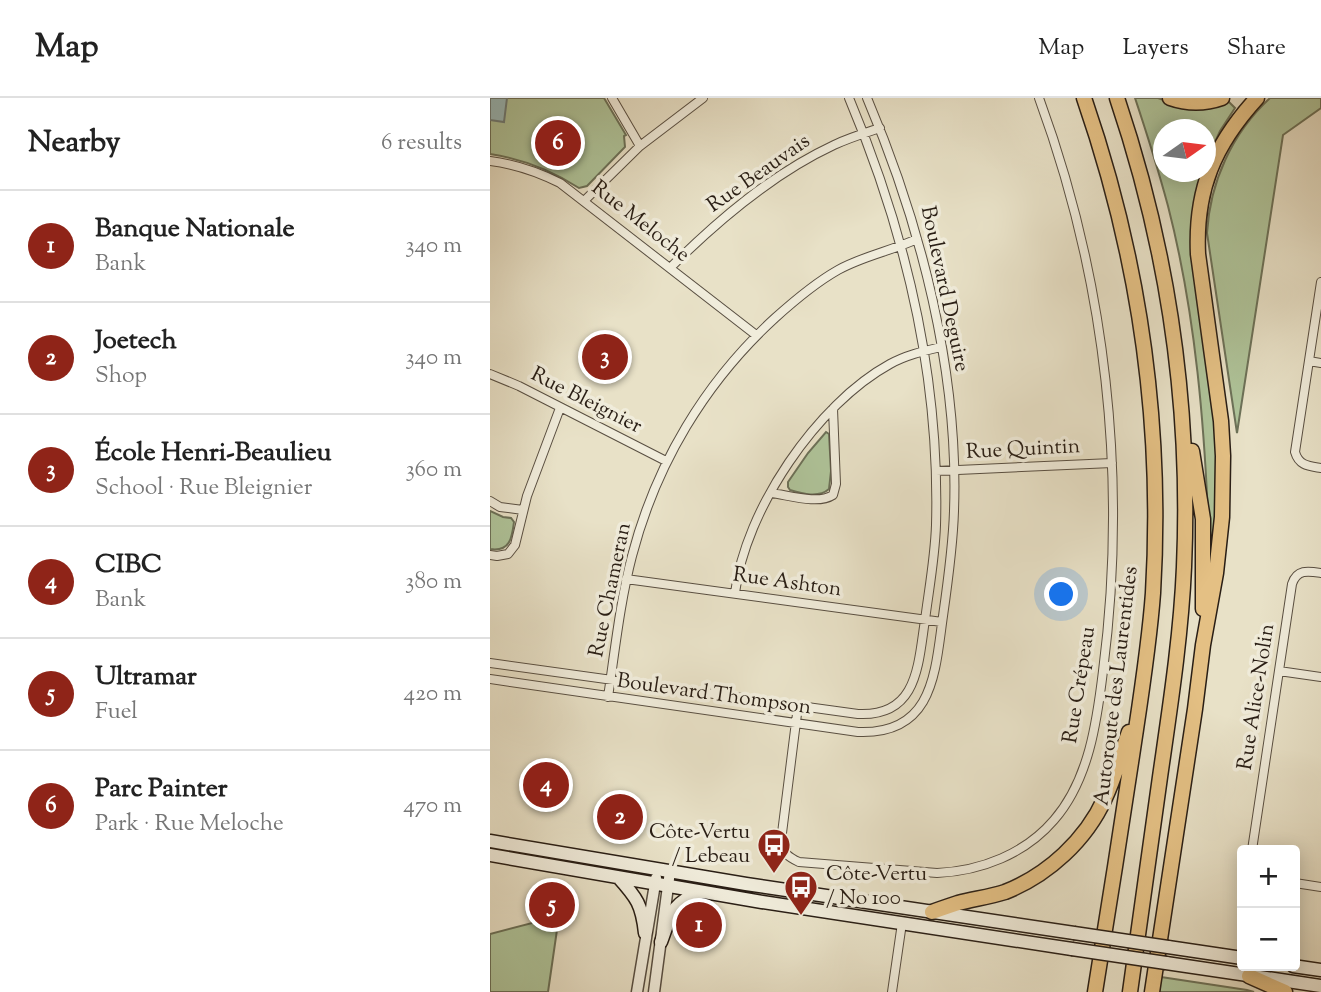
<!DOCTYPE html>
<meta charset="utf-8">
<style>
:root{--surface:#fff;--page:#f6f6f6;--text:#222;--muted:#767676;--line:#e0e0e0;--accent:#8f2418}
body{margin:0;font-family:"Sorts Mill Goudy",serif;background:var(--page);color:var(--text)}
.controls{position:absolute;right:21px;bottom:21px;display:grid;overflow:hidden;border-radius:7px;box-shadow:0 4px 18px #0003}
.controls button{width:63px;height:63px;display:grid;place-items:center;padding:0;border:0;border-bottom:2px solid var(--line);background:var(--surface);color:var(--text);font:35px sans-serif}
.compass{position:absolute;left:663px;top:21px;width:63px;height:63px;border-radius:50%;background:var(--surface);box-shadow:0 4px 18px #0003;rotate:76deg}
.you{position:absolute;left:572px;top:497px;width:24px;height:24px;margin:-18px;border:5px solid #fff;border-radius:50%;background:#1a73e8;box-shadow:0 0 0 10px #1a73e833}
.badge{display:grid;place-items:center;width:46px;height:46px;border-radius:50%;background:var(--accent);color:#fff;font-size:23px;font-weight:700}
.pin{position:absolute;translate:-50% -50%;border:4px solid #fff;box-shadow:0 2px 7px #0006}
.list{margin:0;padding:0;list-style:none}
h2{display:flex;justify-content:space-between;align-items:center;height:91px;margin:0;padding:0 28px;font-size:30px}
h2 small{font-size:23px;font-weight:400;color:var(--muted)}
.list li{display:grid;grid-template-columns:46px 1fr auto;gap:21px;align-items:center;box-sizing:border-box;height:112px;padding:0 28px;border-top:2px solid var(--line)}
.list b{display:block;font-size:26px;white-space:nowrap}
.list p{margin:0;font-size:23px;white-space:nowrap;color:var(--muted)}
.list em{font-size:23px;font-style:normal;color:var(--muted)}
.map{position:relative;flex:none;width:831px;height:894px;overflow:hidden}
header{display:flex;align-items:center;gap:42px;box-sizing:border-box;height:98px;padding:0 35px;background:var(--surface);border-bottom:2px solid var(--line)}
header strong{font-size:33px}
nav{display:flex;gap:38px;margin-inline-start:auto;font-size:24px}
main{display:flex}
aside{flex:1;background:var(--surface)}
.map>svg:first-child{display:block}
.green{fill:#afc49a;stroke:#6c7158;stroke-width:2}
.water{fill:#99bcbd;stroke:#6c7d7a;stroke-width:2}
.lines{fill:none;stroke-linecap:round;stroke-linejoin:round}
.minor-casing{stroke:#594f42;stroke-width:10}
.tertiary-casing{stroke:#594f42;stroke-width:13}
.secondary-casing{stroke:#291e15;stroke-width:15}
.motorway-casing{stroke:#291e15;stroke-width:17}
.minor{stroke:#f0ecdb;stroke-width:8}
.tertiary{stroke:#f0ecdb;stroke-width:10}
.secondary{stroke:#f0ecdb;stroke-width:12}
.motorway{stroke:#e4c084;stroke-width:14}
.secondary-bridge-casing{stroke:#291e15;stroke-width:15;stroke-linecap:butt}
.secondary-bridge{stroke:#f0ecdb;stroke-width:12}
.labels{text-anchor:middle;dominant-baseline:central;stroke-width:7;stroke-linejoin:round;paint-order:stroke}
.street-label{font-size:21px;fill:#291e15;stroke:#f0ecdb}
.poi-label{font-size:21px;fill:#291e15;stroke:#f0ecdb;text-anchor:end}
</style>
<header>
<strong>Map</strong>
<nav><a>Map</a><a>Layers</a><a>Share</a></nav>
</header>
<main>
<aside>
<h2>Nearby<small>6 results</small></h2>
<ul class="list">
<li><span class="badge">1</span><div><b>Banque Nationale</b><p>Bank</p></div><em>340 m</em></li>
<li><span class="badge">2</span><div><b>Joetech</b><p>Shop</p></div><em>340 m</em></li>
<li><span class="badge">3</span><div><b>École Henri-Beaulieu</b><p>School · Rue Bleignier</p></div><em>360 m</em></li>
<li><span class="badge">4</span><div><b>CIBC</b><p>Bank</p></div><em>380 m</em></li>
<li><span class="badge">5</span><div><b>Ultramar</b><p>Fuel</p></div><em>420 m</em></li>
<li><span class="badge">6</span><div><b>Parc Painter</b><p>Park · Rue Meloche</p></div><em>470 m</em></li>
</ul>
</aside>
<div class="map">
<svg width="831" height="894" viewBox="0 0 831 894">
<rect width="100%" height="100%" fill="#e8e1c7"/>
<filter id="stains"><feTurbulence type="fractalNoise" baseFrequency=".00286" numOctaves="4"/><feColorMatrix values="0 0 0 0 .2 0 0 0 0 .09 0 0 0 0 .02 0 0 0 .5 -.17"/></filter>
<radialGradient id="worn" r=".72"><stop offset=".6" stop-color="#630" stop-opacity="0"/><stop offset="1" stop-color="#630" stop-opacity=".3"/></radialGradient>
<path class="green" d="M0 0H114L136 37 134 38 135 49 97 88 89 90C61 72 33 61 0 56Z
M645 0H668L687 7 737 2 745 10 730 33 716 64V32H674V74H712L709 87 727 312 726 443H719C715 331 706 217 678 108 668 71 657 36 645 0Z
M780 0H831V10L793 37 747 335 717 135C720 84 742 35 780 0Z
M336 334 339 336 341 373 339 391C329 400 313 396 300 392L298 389V384L318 355Z
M0 413 13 419 21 420 24 424C22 440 20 454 0 451Z
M69 818 58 894H0V836Z
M671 879 757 892 764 894H669Z"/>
<path class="water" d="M0 0H17L14 24 0 22Z"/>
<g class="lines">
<defs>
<path id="minor" d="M122 0 150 48
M0 63C25 66 48 74 70 85L266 237
M94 103 150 48 213 0
M180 170C228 122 282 76 344 47 359 40 375 35 390 30
M831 184 805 354C809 368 819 368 831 370
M819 263 831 265
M0 276 29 288 176 363
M446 373 622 365
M281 395C298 397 328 407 343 397L346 386 343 311
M0 403 10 409 33 412
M0 457 7 458 18 456 25 447 37 398 70 310
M136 481 452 524
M245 495C255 412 327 306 400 266 416 257 434 253 451 249
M0 565 368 616C428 619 428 567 435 522 439 491 445 459 446 427 450 280 416 135 359 0
M789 573 831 579
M0 581 368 634C444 637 445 574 453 518 458 483 463 448 464 413 469 274 431 127 377 0
M118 599C125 552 130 504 142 458 166 366 215 284 285 220 305 202 325 185 348 172 373 158 401 153 427 141
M308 608 291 743C293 755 298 759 309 764L447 775C491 773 535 756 564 722 599 682 607 623 613 573 638 380 616 182 549 0
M762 752 802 486C807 471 818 473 831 475
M805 785 831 789
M402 894 412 825"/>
<path id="tertiary" d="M147 894 166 780
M164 894 180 773"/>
<path id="secondary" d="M0 743 256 786 584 835
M0 757 272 804 582 851
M128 779C147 800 152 807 155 835
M171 844C181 817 181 805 210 795
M678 849 752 860
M676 865 831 888
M803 868 831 872"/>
<path id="motorway" d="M594 0C649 159 673 327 663 495 659 550 650 604 642 658 630 737 618 815 605 894
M627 0C678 151 701 310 694 469 691 539 680 609 670 679 660 751 650 822 640 894
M680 0C697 6 715 6 732 0
M702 353 713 421V511
M442 814C450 811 459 808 468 805 483 801 499 799 515 794 558 777 596 742 615 700 625 679 631 656 639 634
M759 878 795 894
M662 894 705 611 713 547 726 475 732 419 733 358 731 323 708 156C705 92 724 47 767 0"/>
</defs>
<use href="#minor" class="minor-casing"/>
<use href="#tertiary" class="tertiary-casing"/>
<use href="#secondary" class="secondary-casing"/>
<use href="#motorway" class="motorway-casing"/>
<use href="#minor" class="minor"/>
<use href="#tertiary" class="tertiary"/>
<use href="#secondary" class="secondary"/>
<use href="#motorway" class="motorway"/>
<defs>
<path id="secondary-bridge" d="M584 835 678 849
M582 851 676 865"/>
</defs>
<use href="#secondary-bridge" class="secondary-bridge-casing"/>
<use href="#secondary-bridge" class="secondary-bridge"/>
</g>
<defs>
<symbol id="bus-pin" viewBox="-11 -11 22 30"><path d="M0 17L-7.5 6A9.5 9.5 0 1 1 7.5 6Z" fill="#8f2418" stroke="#f0ecdb"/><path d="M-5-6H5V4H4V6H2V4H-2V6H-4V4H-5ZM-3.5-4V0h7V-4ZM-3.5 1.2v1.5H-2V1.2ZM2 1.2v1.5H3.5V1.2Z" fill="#fff"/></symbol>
</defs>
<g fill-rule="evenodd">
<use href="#bus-pin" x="265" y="728" width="38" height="52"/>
<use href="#bus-pin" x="292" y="770" width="38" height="52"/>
</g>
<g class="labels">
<g class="street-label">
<text transform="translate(269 76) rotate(-35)">Rue Beauvais</text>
<text transform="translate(150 124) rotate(38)">Rue Meloche</text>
<text transform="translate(454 191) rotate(78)">Boulevard Deguire</text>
<text transform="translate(96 303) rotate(27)">Rue Bleignier</text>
<text transform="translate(533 352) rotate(-3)">Rue Quintin</text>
<text transform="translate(297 485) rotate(8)">Rue Ashton</text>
<text transform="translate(121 492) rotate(-78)">Rue Chameran</text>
<text transform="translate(590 587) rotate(-81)">Rue Crépeau</text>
<text transform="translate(627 588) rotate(-83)">Autoroute des Laurentides</text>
<text transform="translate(224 597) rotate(8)">Boulevard Thompson</text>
<text transform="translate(767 599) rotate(-81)">Rue Alice-Nolin</text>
</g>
<g class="poi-label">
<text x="260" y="735">Côte-Vertu<tspan x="260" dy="24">/ Lebeau</tspan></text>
<text x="336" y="777" text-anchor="start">Côte-Vertu<tspan x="336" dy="24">/ No 100</tspan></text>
</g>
</g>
<rect width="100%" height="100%" filter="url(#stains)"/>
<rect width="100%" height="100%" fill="url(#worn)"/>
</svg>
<div class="controls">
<button>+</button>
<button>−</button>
</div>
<svg class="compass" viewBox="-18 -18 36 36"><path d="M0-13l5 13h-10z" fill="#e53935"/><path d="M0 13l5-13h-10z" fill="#767676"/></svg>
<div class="you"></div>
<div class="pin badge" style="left:209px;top:827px">1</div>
<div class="pin badge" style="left:130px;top:719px">2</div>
<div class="pin badge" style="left:115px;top:259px">3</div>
<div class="pin badge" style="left:56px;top:687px">4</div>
<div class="pin badge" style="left:62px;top:807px">5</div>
<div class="pin badge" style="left:68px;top:45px">6</div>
</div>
</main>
